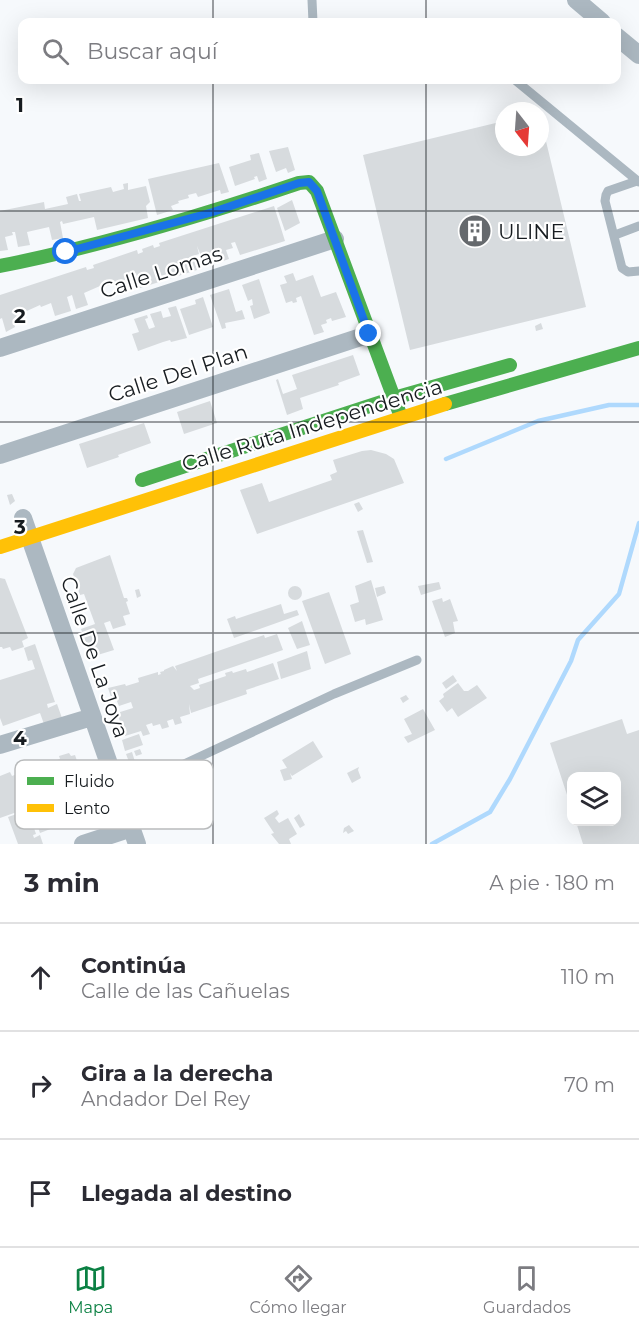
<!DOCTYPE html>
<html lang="es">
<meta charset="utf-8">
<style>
:root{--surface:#fff;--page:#f7f7f7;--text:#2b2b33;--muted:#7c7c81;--line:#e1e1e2;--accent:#0b8043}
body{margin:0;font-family:Montserrat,sans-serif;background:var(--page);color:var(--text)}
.controls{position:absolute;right:18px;bottom:18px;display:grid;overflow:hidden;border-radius:12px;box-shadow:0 6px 24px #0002}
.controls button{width:54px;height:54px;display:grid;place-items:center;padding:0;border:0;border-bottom:2px solid var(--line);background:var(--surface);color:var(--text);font:30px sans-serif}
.compass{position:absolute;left:495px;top:102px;width:54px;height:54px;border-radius:50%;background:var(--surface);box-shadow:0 6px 24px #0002;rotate:163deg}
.stop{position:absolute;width:18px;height:18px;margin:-14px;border:4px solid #1a73e8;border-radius:50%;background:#fff}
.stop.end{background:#1a73e8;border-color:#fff;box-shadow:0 2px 6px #0008}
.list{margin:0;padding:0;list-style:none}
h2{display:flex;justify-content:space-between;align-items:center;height:78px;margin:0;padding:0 24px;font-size:26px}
h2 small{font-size:20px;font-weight:400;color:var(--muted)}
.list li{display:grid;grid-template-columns:39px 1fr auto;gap:18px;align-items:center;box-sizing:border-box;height:108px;padding:0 24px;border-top:2px solid var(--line)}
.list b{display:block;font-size:22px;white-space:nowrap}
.list p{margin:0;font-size:20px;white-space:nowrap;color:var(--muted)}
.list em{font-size:20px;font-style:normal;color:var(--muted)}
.icon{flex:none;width:33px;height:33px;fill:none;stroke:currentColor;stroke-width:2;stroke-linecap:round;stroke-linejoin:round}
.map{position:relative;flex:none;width:639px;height:844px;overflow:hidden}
.search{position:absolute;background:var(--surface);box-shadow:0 6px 24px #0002;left:18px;right:18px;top:18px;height:66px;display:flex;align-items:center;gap:15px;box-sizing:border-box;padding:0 21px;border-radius:12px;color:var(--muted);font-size:22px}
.sheet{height:402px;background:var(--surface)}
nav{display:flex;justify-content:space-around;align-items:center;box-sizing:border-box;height:84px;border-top:2px solid var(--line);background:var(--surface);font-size:16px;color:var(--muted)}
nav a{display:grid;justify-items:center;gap:3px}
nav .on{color:var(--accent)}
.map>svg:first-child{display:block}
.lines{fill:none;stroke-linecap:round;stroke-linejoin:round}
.stream{stroke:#afd9fd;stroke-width:4.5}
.building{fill:#d7dbde}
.lane{stroke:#acb8c1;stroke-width:9}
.street{stroke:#acb8c1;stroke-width:18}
.fast{stroke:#4caf50;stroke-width:14}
.slow{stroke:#ffc107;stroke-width:14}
.route{stroke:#1a73e8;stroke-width:8}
.grid{fill:none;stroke:#171c20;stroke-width:1.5;stroke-opacity:0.55}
.labels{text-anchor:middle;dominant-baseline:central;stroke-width:4.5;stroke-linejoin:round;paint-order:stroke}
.poi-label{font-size:21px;fill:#171c20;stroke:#fff;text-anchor:start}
.street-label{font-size:21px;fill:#171c20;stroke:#fff}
.key{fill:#fff;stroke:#b9bbbc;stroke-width:1.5}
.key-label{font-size:16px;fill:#171c20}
.grid-label{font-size:20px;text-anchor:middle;font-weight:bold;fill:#171c20;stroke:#fff;stroke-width:4.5;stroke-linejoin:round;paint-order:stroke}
</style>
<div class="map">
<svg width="639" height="844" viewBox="0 0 639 844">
<rect width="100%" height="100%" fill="#f6f9fc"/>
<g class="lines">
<path class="stream" d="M446 459 538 421 609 405H639
M432 844 490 812 510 779 571 661 578 640 619 594 639 523"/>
</g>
<path class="building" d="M504 121V147H540V129L544 133 586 307 410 350 363 155Z
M288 147 295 170 288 173 286 168 276 172 269 151Z
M259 153 267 179 259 182 257 176 254 177 255 179 235 186 229 167 251 160 250 155Z
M219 163 229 192 221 194 220 190 198 197 196 193 188 195 189 198 178 201 179 203 171 206 173 210 157 215 148 179Z
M128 183V190L146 186 150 202 146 206 148 218 97 230 94 217 63 224 62 221 60 222 63 238 52 240 49 227 27 232 30 245 18 247 15 232H12L13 235 5 237 8 250 0 251V211L44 202 45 209 68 204 66 197 77 194 79 201H81L79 194 111 187 113 192 124 189 123 184Z
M292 200 300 223 285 231 277 208Z
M274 206 285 241 240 255 235 242 231 243 233 248 226 250 229 259 208 266 204 255 201 256 197 246 199 254 193 256 197 270 137 289 136 287 139 286 136 273 127 277V279L101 288 100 286 84 293 88 305 76 309 72 295 67 297 71 311 55 316 51 303 41 307 40 305 18 315 19 318 13 320 15 327 6 332 2 318 0 319V295L86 267 87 270 94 268 93 265 137 250 138 254 143 252 142 249 153 245 154 248 160 246 159 243Z
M293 273 296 281 313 275 321 297 336 292 346 317 332 321 331 318 326 320 327 323 321 325 324 332 314 335 301 296 296 298 297 302 293 303 292 301 286 303 280 285 287 283 284 276Z
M259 279 270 313 254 319 250 306 253 305 252 299 248 301 242 285Z
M229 289 236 312 242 310 245 319 225 323 226 328 222 329 210 295Z
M203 297 213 327 189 335 180 309 196 304 195 300Z
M176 306 187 338 171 342 170 340 163 342 138 351 132 334 139 332 134 319 147 315 148 318 145 319 149 329 155 327 150 314 161 311 163 318 171 316 168 308Z
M541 323 543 329 536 331 535 326Z
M353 355 360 375 338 383 339 385 300 398 303 409 287 415 276 380 278 379 283 394 297 389 292 375Z
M210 401 217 423 184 434 177 412Z
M144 423 151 443 118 455 119 457 87 468 79 444Z
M371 450 386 454 394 459 404 483 257 534 240 490 262 483 269 502 332 480 330 475 337 472 333 460 362 451Z
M12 494 15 501 10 505 7 495Z
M359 502 363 509 358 512 354 504Z
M363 530 373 562 367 563 357 531Z
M110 555 124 598H127L128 601 126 602 130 614 123 616 126 625 113 629 110 621 104 623 114 650 91 657 81 629 95 624 84 594 80 595 73 574 76 568Z
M0 578 5 579 28 638 22 641 24 647 12 651 10 647 3 649 2 647H0Z
M371 580 383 620 366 625 365 619 355 622 350 605 359 602 355 586Z
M439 582 441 589 421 595 418 586Z
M384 586 386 593 377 597 375 588Z
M288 593a7 7 0 1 1 14 0a7 7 0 1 1-14 0Z
M139 589 141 596 137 598 135 590Z
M329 592 351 654 325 664 302 601Z
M442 598 443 602 450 599 458 621 453 622 455 633 445 637 432 601Z
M281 604 284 614 297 610 299 615 234 638 227 619 235 616 236 619Z
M302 621 310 645 297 649 288 628Z
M277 634 283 650 198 679 199 683 190 686 194 690 200 688 199 685 226 676 225 673 232 671 233 673 246 669 247 672 273 663 279 679 246 690 247 694 191 713 189 704 190 714 180 717 182 723 175 725 173 719 167 721 169 727 162 729 160 724 153 726 152 723 146 725 150 734 143 736 141 731 125 736 117 713 133 708 131 702 119 706 116 699 112 700 108 688 125 684 126 686 139 682 138 678 158 672V675L161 674 160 672 164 671V670L173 666 177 671 175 666 264 635 265 638Z
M35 644 55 702 47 704 48 708 57 704 62 718 44 724 40 713 3 726 0 718V680L35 669 32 660 28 661 24 648Z
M307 651 311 669 281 679 277 662Z
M453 675 457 681 446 689 442 683Z
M458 683 464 691H468L477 685 487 698 458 717 452 708 447 712 439 701 444 697 443 694Z
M406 695 409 699 403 703 400 698Z
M423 709 435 730 408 743 404 737 412 734 404 719Z
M622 719 627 734 639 730V844H583L576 822H616V776H572L571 807 550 743Z
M139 734 143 745 125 751 122 740Z
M313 741 323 757 292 776 290 773 292 779 284 781 280 770 287 768 282 760Z
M140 749 142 754 136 756 134 751Z
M132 752 137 768 132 770 126 754Z
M69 753 71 756 75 755 86 787 39 804 41 812 45 811V808L57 804 60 806 58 800 66 797 68 801 75 798V801L77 800 75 794 86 790 88 794 86 795 91 811 105 809 109 824 104 825 101 817 94 820 92 813 40 833 31 807 0 818V776L10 772 12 776 17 774 16 770 26 767 28 770 60 759 59 756Z
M359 767 358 770 361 778 352 783 347 773Z
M28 810 30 816 26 818 28 823 32 822 36 834 33 835 34 838 40 835 43 844H18L8 817Z
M277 810 279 814 275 818 279 823 288 818 297 834 289 839 291 844H279L271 834 274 833 264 818Z
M299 814 305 825 300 828 294 818Z
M349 825 354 831 348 834 346 831 343 833 344 828Z"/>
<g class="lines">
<path class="lane" d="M312 0 313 22
M515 80 639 182
M637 181 608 191 606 195 605 201 622 268 628 272 639 271
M615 235 639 226
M120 794 334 694 417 660"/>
<path class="street" d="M576 0 602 22
M616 36 639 55
M0 348 335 239
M0 455 370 334
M23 518 137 844
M0 745 92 717
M83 844 132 828"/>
<path class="fast" d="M0 266C102 246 201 216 299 183L309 182 317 191 401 417
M445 404 639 348
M142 480 394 398 510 365"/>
<path class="slow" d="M0 547 445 404"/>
</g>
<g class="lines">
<path class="route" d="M66 252 213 212 299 183 309 182 317 191 369 334"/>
</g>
<path class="grid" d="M213 0V22M426 0V22M213 80V844M426 80V844M0 211H639M0 422H639M0 633H639"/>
<defs>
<symbol id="building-disc" viewBox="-11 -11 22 22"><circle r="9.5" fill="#65696d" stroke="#fff"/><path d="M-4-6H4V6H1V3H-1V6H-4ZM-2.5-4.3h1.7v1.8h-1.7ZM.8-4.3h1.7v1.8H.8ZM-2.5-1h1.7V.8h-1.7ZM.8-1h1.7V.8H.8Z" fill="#fff"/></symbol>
</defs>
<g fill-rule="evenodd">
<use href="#building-disc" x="456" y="212" width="38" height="38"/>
</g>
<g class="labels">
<g class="poi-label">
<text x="498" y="231">ULINE</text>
</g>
<g class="street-label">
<text transform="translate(161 272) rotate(-18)">Calle Lomas</text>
<text transform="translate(178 373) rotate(-18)">Calle Del Plan</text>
<text transform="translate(312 425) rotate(-17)">Calle Ruta Independencia</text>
<text transform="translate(95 657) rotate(71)">Calle De La Joya</text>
</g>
</g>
<rect x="15" y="760" width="198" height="69" rx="9" class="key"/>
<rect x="27" y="777" width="27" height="8" fill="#4caf50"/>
<rect x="27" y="804" width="27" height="8" fill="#ffc107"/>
<g class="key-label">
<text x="64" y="787">Fluido</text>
<text x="64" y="814">Lento</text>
</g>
<g class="grid-label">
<text x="20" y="112">1</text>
<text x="20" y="323">2</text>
<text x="20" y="534">3</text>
<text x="20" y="745">4</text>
</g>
</svg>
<div class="controls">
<button><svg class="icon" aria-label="layers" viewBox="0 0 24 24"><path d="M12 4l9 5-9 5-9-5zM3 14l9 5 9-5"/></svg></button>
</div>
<svg class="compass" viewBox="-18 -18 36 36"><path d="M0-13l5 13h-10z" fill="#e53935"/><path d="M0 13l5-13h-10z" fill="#7c7c81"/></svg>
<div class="stop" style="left:66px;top:252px"></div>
<div class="stop end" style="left:369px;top:334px"></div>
<div class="search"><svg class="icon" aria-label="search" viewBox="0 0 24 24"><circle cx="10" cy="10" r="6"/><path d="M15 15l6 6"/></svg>Buscar aquí</div>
</div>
<section class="sheet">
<h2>3 min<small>A pie · 180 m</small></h2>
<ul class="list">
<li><svg class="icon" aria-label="ahead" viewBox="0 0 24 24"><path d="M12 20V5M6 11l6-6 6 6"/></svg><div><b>Continúa</b><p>Calle de las Cañuelas</p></div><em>110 m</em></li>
<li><svg class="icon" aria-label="right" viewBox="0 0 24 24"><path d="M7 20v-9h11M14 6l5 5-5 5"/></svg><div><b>Gira a la derecha</b><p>Andador Del Rey</p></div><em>70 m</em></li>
<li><svg class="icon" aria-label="arrive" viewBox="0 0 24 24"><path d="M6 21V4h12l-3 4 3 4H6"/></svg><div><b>Llegada al destino</b></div></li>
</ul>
</section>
<nav>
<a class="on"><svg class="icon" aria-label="map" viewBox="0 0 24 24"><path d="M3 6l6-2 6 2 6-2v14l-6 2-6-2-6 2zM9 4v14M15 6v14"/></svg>Mapa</a>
<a><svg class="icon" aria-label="directions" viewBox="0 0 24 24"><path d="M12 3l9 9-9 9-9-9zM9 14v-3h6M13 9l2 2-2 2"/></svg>Cómo llegar</a>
<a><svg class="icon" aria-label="saved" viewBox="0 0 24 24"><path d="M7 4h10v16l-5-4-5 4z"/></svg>Guardados</a>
</nav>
